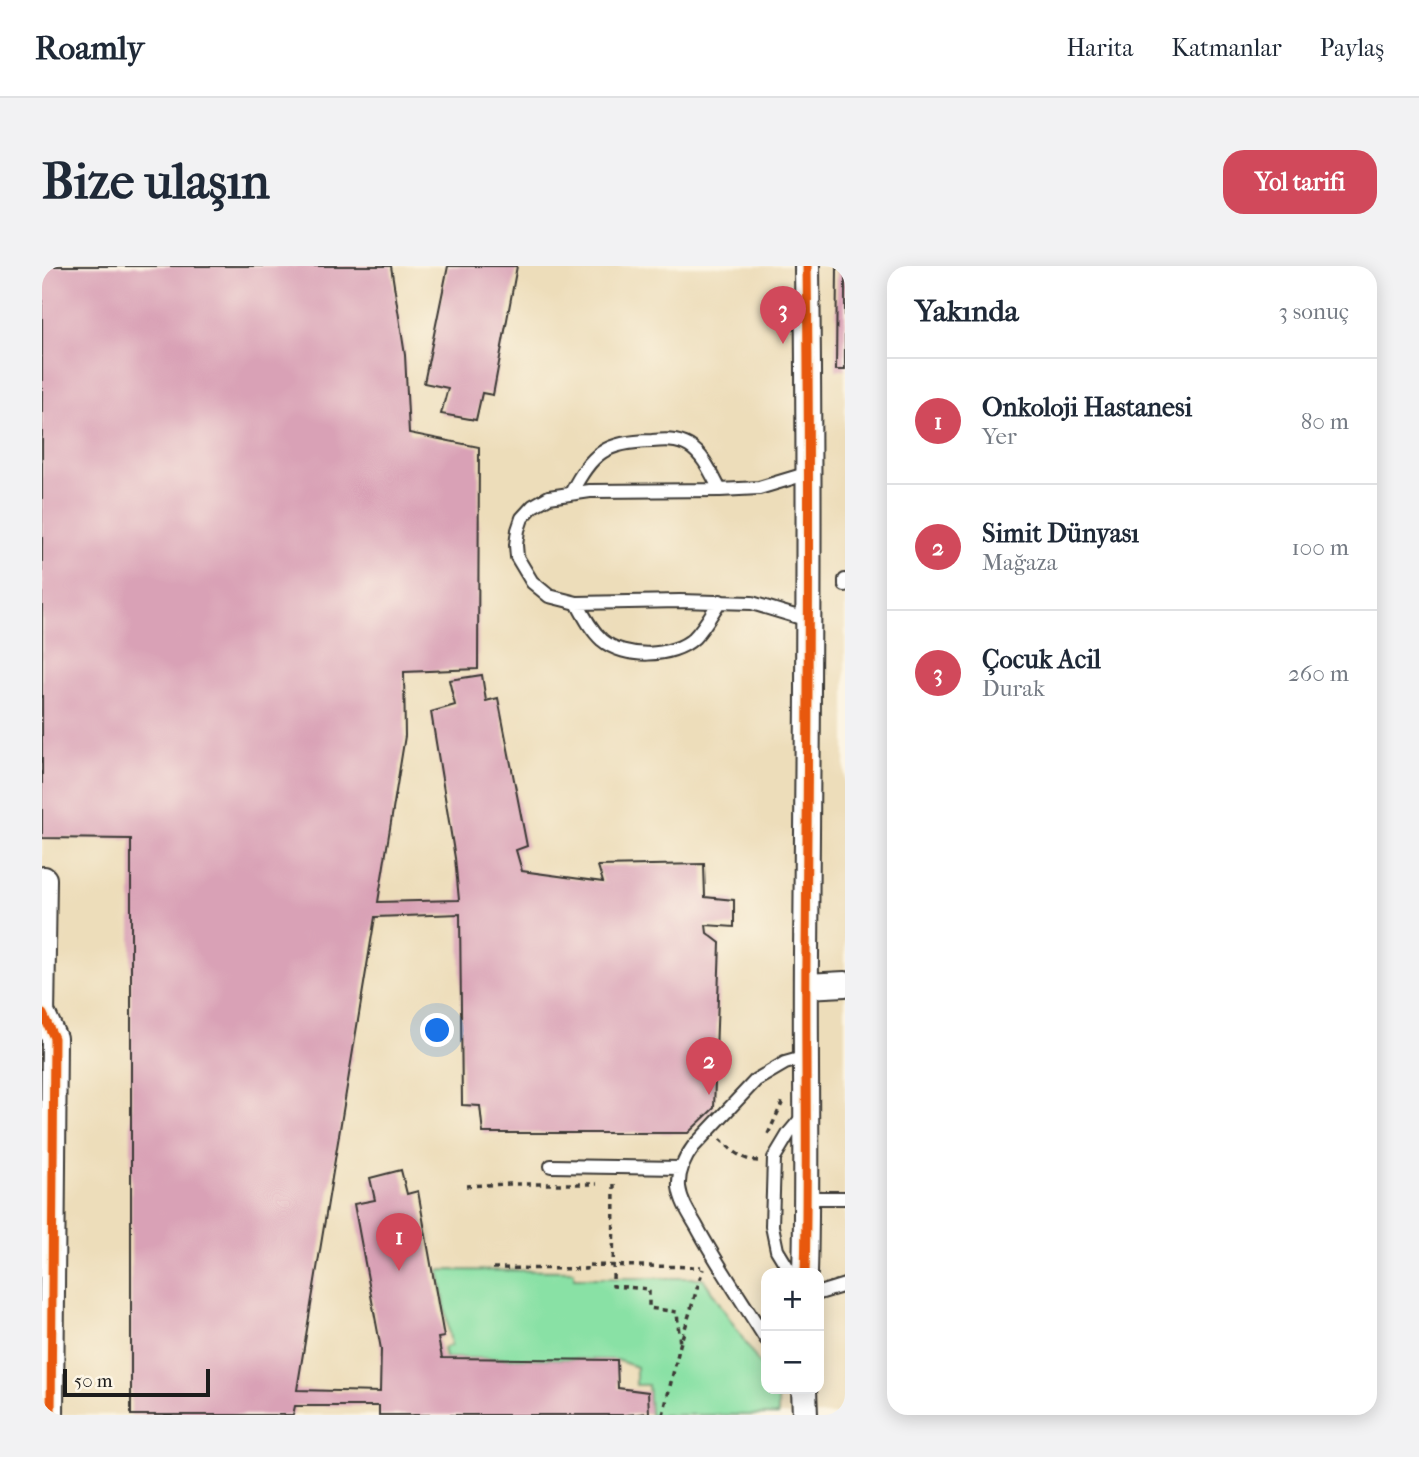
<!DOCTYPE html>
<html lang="tr">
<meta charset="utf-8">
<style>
:root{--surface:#fff;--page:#f2f2f3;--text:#1f2937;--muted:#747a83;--line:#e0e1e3;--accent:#d1495b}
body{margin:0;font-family:"IM FELL French Canon",serif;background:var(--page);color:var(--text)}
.controls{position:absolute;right:21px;bottom:21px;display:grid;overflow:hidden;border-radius:14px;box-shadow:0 4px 18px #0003}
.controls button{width:63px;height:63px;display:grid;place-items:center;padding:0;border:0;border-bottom:2px solid var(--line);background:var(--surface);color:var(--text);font:35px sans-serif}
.scale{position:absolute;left:21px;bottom:18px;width:147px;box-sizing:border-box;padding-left:7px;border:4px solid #1c1c1c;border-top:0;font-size:19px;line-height:24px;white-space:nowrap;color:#1c1c1c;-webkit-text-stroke:5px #fcf5e5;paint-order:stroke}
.you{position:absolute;left:396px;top:765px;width:24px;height:24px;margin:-18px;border:5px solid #fff;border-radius:50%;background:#1a73e8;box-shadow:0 0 0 10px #1a73e833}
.badge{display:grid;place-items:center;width:46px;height:46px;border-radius:50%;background:var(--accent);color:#fff;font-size:23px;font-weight:700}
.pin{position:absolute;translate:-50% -58px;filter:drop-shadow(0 2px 4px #0008)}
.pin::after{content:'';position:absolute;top:37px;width:24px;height:21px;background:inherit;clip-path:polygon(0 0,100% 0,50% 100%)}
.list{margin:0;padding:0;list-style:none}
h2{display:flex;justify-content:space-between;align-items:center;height:91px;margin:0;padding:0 28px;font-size:30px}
h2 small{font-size:23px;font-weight:400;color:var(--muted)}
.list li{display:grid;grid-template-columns:46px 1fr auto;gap:21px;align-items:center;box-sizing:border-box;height:126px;padding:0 28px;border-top:2px solid var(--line)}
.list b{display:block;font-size:26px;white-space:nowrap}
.list p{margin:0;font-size:23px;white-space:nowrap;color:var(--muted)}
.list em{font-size:23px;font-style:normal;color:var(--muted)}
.map{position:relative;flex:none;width:803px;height:1149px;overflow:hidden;border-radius:21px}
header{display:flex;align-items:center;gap:42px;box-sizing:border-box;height:98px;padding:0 35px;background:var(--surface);border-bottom:2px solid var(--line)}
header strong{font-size:33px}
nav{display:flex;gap:38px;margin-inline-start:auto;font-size:24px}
.intro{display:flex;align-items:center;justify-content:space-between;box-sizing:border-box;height:168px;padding:0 42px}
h1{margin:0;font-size:49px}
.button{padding:18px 32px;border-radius:21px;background:var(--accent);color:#fff;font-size:24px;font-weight:700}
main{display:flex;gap:42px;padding:0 42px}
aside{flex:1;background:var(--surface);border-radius:21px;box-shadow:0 4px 18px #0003}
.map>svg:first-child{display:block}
.green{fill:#89e1a5;stroke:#527e60;stroke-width:2}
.building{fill:#d9a1b6}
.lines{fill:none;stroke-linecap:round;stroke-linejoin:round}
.lane-casing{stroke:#3b3934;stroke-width:16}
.street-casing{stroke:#3b3934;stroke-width:28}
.path{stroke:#3b3934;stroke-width:3.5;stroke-dasharray:5 5;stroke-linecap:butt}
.lane{stroke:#fff;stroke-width:12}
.street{stroke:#fff;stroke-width:24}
.cycleway-casing{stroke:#fcf5e5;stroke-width:13}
.cycleway{stroke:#e8590c;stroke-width:9}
</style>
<header>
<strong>Roamly</strong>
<nav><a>Harita</a><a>Katmanlar</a><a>Paylaş</a></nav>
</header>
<div class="intro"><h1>Bize ulaşın</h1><a class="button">Yol tarifi</a></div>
<main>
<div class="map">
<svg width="803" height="1149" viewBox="0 0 803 1149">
<rect width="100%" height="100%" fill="#fcf5e5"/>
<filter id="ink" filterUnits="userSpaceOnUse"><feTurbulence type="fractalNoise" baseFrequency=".0143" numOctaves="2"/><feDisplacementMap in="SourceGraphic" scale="14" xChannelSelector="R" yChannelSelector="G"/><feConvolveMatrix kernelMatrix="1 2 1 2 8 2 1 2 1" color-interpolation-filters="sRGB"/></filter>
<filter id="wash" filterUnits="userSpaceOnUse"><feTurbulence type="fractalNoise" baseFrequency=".00686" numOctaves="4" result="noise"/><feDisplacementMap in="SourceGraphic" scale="28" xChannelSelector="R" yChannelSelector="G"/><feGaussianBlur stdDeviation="1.57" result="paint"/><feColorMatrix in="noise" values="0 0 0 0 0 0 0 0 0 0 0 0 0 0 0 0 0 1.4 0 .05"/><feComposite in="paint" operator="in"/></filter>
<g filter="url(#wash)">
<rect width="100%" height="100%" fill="#edddba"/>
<path class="green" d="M397 1004 532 1005V1012H661L724 1108V1123H733L736 1128V1149H608L606 1119H594V1101L575 1094 403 1092 401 1082 409 1079Z"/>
<g id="blocks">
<path class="building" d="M0 0H349L363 89 367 167 437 181 436 403 362 406 363 470 336 636 417 634 413 592 389 446 413 439 407 414 440 409 444 435 456 432 485 580 474 584 480 605 561 616 556 600 662 598 663 631 692 634V661L664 659 665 667 678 677 672 842 646 867H441L438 840 420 839 418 648 333 651 255 1124 338 1126 339 1083 312 938 333 934 328 912 359 904 365 928 376 925 402 1071 396 1072 400 1092 575 1094 576 1122 606 1126 607 1147 582 1149H337V1140H253L251 1149H89V573L0 572Z
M406 0H475L451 129 440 127 434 154 399 148 406 122 382 117Z
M795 0H803V104H794Z"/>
</g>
</g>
<g filter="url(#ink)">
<use href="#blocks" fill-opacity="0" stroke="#3b3934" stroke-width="2"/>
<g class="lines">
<defs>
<path id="lane" d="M529 227C550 187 563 176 610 175 622 174 635 173 647 180 662 189 670 209 678 224
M803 314V319
M535 337C542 350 549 364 560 374 582 393 631 392 652 372 662 362 670 347 678 335
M766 354 710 337 638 335 535 337 507 330 490 316 475 291 474 279 476 264 480 252 491 240 507 231 548 225 678 224 717 222 767 207
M509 900 639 902
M765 932H803
M749 1007 735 984 730 960 732 892 747 867 762 849
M777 1027 803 1019
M724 1073C701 1036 676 1000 655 961 648 949 639 936 637 921 636 906 642 893 651 881L714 814 743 797 764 791"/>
<path id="street" d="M764 720 803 718
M1 748 12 772 9 1149
M0 751 2 613
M763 1007C766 901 763 795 764 689 766 459 768 230 765 0
M762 1123 763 1149"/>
</defs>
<use href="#lane" class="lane-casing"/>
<use href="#street" class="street-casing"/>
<path class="path" d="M726 868 742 833
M678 873C689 883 700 895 716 895
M572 918 571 1020 607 1023V1042L635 1046 638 1079
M424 920 467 918H555
M451 1002 544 1003V999L659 1001
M621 1149 638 1079 661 1003"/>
<use href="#lane" class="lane"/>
<use href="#street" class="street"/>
<defs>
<path id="cycleway" d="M1 748 12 772 9 1149
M763 1007C766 901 763 795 764 689 766 459 768 230 765 0"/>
</defs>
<use href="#cycleway" class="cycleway-casing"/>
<use href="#cycleway" class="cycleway"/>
</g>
</g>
</svg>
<div class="controls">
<button>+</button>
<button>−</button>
</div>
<div class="scale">50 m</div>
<div class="you"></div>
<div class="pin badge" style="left:357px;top:1005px">1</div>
<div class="pin badge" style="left:667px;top:829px">2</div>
<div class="pin badge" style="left:741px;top:78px">3</div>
</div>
<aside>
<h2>Yakında<small>3 sonuç</small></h2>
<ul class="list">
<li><span class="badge">1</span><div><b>Onkoloji Hastanesi</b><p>Yer</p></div><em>80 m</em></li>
<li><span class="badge">2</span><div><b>Simit Dünyası</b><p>Mağaza</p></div><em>100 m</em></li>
<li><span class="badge">3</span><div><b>Çocuk Acil</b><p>Durak</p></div><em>260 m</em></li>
</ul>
</aside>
</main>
